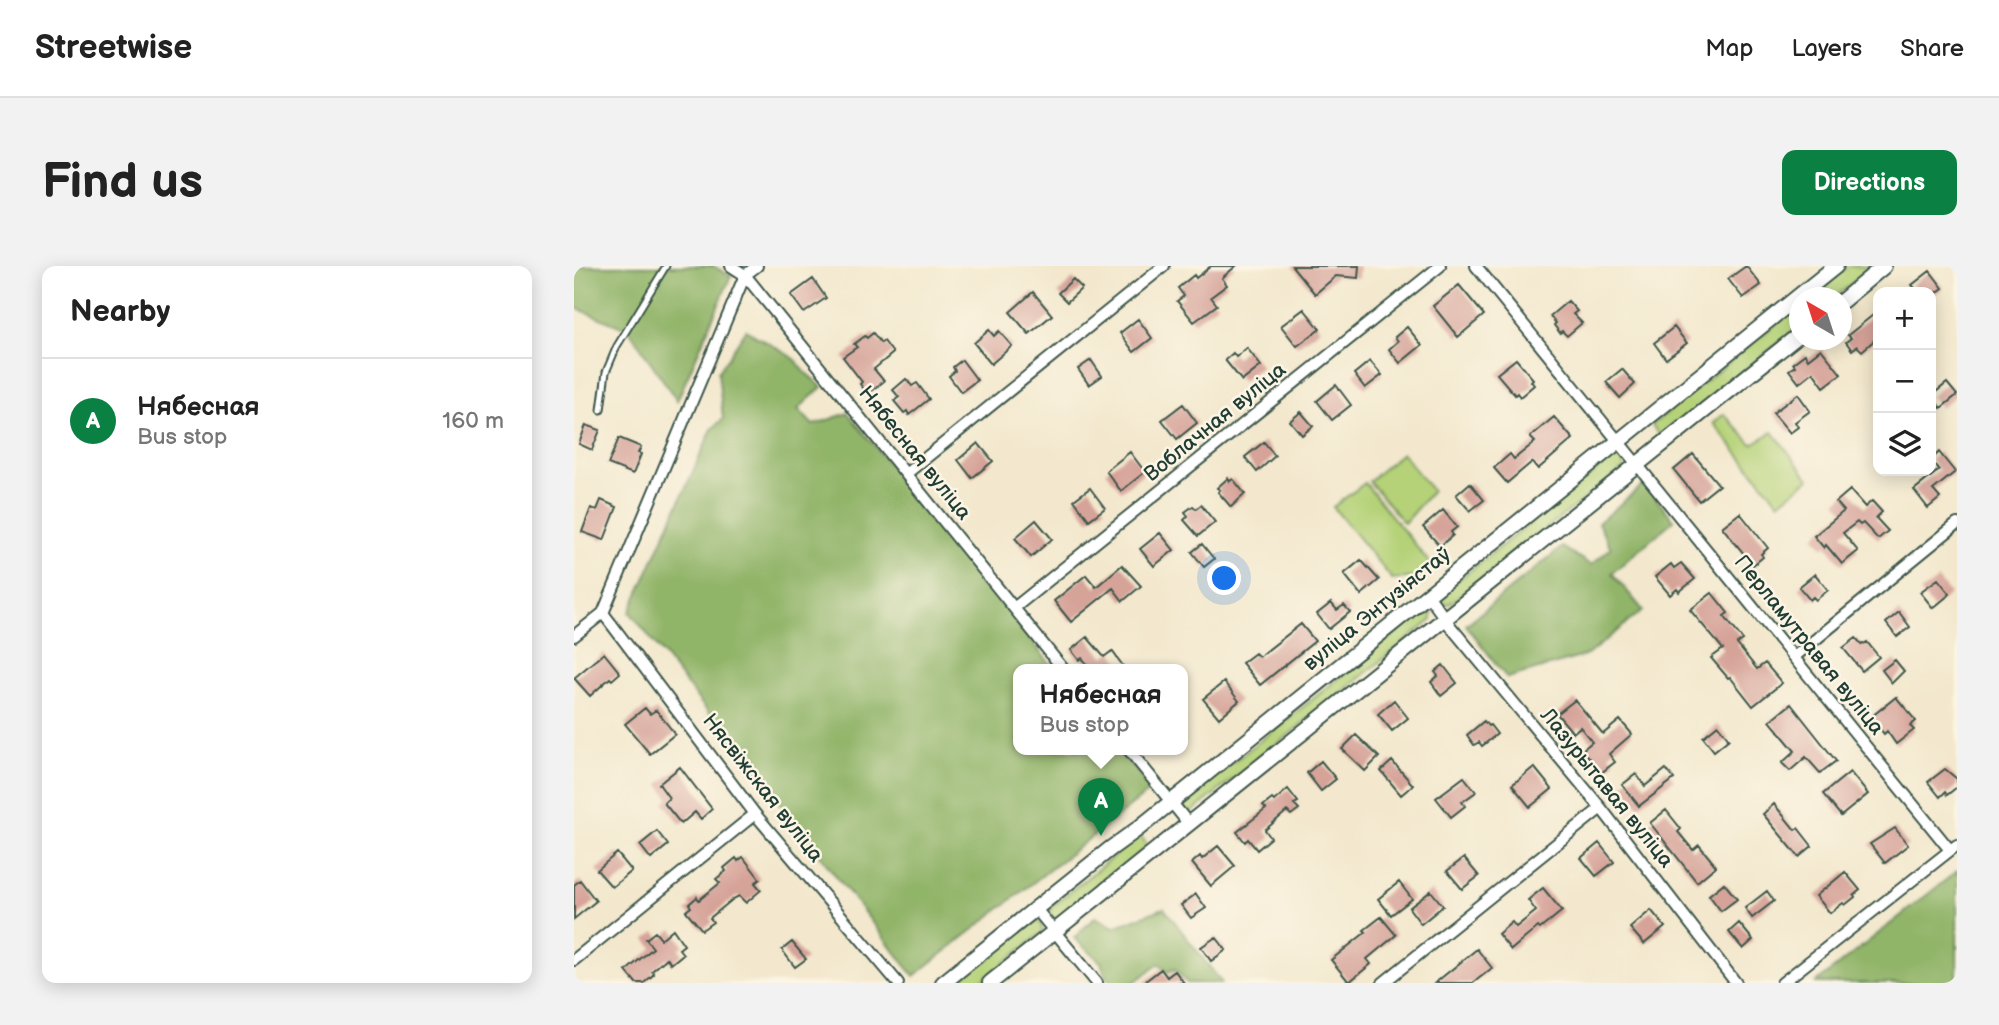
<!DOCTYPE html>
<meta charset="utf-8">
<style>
:root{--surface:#fff;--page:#f2f2f2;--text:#222;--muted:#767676;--line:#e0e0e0;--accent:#0b8043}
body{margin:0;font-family:"Balsamiq Sans",sans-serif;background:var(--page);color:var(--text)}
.controls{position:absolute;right:21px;top:21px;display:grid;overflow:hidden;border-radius:14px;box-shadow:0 4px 18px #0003}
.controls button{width:63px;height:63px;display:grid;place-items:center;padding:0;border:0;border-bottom:2px solid var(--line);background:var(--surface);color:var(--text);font:35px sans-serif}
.compass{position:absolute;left:1215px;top:21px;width:63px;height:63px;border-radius:50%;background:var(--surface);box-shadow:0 4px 18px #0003;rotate:321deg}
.you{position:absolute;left:651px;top:313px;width:24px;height:24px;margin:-18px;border:5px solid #fff;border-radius:50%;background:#1a73e8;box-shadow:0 0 0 10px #1a73e833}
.badge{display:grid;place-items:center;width:46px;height:46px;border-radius:50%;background:var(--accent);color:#fff;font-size:23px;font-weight:700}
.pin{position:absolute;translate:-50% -58px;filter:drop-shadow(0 2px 4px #0008)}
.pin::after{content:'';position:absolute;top:37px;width:24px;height:21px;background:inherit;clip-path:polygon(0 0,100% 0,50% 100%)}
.popup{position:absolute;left:439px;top:398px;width:175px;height:91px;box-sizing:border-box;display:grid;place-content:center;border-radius:14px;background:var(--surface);filter:drop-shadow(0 2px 5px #0005);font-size:23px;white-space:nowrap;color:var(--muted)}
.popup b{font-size:26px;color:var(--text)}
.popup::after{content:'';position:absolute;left:50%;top:100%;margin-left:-14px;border:14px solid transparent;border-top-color:var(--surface)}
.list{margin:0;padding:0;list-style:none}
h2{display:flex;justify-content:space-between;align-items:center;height:91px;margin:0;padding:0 28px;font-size:30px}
h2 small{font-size:23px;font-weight:400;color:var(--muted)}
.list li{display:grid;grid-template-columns:46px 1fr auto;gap:21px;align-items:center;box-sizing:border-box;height:126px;padding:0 28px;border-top:2px solid var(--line)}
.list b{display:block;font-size:26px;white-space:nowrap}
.list p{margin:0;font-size:23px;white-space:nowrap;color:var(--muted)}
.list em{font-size:23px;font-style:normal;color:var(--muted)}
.icon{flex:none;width:38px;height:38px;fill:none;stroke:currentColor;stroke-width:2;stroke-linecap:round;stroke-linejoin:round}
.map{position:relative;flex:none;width:1383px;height:717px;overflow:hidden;border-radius:14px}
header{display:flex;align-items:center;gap:42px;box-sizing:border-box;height:98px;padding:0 35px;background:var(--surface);border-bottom:2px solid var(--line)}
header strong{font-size:33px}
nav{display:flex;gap:38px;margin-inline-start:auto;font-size:24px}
.intro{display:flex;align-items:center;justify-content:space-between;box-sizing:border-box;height:168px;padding:0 42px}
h1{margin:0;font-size:49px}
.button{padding:18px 32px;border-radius:14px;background:var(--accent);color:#fff;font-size:24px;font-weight:700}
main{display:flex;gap:42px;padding:0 42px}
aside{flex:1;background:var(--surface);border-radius:14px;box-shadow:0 4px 18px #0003}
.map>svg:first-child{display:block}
.green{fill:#b5d278;stroke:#6a8856;stroke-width:2}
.forest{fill:#90b468;stroke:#58784e;stroke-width:2}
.building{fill:#d6a399}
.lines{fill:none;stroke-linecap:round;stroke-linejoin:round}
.service-casing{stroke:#3f574b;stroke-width:9}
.minor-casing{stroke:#3f574b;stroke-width:14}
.tertiary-casing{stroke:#3f574b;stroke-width:18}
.service{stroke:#fff;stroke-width:5}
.minor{stroke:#fff;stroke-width:10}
.tertiary{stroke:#fff;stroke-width:14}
.labels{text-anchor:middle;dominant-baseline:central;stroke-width:5;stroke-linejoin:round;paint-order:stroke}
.street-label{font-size:21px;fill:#1f3d34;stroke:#fcf5e5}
</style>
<header>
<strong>Streetwise</strong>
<nav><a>Map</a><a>Layers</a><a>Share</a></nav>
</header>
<div class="intro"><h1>Find us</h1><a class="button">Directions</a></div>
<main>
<aside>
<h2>Nearby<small></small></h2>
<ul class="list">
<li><span class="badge">A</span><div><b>Нябесная</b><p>Bus stop</p></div><em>160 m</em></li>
</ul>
</aside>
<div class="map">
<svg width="1383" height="717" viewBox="0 0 1383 717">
<rect width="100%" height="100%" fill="#fcf5e5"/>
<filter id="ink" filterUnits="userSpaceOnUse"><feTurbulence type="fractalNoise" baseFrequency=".0143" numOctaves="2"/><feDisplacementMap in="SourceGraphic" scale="14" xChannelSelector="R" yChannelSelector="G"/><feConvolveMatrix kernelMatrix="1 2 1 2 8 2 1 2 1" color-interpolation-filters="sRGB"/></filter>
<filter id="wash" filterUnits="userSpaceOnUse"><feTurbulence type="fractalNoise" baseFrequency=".00686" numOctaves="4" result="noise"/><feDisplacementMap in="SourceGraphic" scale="28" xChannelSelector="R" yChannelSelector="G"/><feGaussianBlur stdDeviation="1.57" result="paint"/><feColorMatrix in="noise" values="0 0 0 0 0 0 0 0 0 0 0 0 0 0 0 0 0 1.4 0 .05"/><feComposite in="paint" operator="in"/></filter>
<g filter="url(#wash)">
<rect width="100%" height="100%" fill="#f3e8cd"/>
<path class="green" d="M1274 0 1298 1 1261 31 1235 32Z
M1225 39V60L1087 172 1078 159Z
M1150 148 1178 178 1199 166 1235 213 1205 237 1139 157Z
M828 187 858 225 830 257 795 215Z
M1040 190 1049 194 1050 202 875 338 867 337V328Z
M791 217 859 301 847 311 818 313 759 241Z
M851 344 858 347V354L618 546H613L609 540V536Z
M566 569 574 580 486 652 481 653 477 651V641Z
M460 654 467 657 469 666 405 717H381Z"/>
<path class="forest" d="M0 0H139L157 10 103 135 55 64 0 41Z
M172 64 221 93 231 106 248 121 224 143 239 159 274 147 481 404H445V484H546L577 524 340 710 56 346 138 163 149 153 144 106Z
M1070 218 1100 254 1038 307 1069 344 1013 389 933 412 892 359 988 281 1017 299 1037 282 1024 257Z
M1383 605V717H1242Z
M590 642 648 717H613L601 703 593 706 585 698 559 717H538L531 709 527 696 500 672 521 651 540 661Z"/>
<g id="blocks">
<path class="building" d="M637 0H662L648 12 653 19 637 31 643 39 620 56 603 35 610 30 604 22 620 9 622 12Z
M718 0H785L784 12 762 10 741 28Z
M1172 0 1187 19 1169 32 1154 13Z
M1356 5 1369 22 1357 31V26H1344L1338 19Z
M239 13 252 32 230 47 217 29Z
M499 13 508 22 493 36 484 27Z
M885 19 910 49 884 71 859 40Z
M459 26 478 49 455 68 436 46Z
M994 35 1003 45 999 48 1008 57 993 70 988 65 986 67 980 59 982 57 976 50Z
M730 43 746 63 723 80 707 60Z
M1304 45V71L1288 85 1283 80 1278 84 1272 76 1277 72 1274 69Z
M564 53 578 72 560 86 546 67Z
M833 61 848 79 826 97 815 83 824 75 821 71Z
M1100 61 1113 77 1092 93 1080 77Z
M415 64 420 70 425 65 438 80 417 98 400 77Z
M299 67 307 77 310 75 319 87 300 103 310 115 294 128 286 118 288 116 269 91 283 81 280 78 291 70 293 72Z
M673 82 687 100 668 115 651 94 659 87 662 91Z
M1247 83 1267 108 1250 121 1239 106 1225 117 1215 104 1221 100 1219 97 1231 88 1234 93Z
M942 93 959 113 957 115 960 119 946 131 943 127 941 129 923 108Z
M388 94 403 114 387 126 375 110 381 105 379 101Z
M517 94 528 110 515 119 504 103Z
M796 95 808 109 791 122 780 108Z
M1048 103 1061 118 1046 132 1032 116Z
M332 113 338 120 343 117 355 133 335 149 333 145 330 147 320 135 325 131 319 124Z
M1373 117 1383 129 1367 142 1357 130Z
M762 119 777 139 758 154 743 135Z
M1224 128 1236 145 1221 156 1224 161 1216 167 1199 147Z
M609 138 623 157 603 173 588 154Z
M727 146 739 160 728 169 716 155Z
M980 151 999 173 964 203 958 196 933 217 920 202 936 188 940 193 961 176 956 171Z
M12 159 26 164 18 184 5 178Z
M45 172 67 181 64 187 67 188 59 208 34 198Z
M690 176 701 190 683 206 671 191Z
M404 177 419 195 398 212 384 194Z
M556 186 571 206 547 225 532 205Z
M1365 186 1381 206 1359 224 1366 232 1354 242 1340 224 1365 204 1357 194Z
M1119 188 1145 219 1125 235 1100 204Z
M654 212 656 215 659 213 671 228 657 241 644 226 646 224 643 222Z
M896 217 910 234 896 245 882 229Z
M516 222 531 242 515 254 500 234Z
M1276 224 1291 241 1298 235 1308 246 1302 252 1314 265 1304 273 1289 257 1286 259 1283 256 1269 267 1284 285 1268 298 1252 279 1250 282 1240 270 1270 245 1262 236Z
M27 234 43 241 30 274 8 266 17 242 23 244Z
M627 239 641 256 624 270 610 254 614 250 611 246 619 240 622 243Z
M869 244 883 261 877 266 879 269 866 280 849 261Z
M1166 247 1194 282 1187 288 1189 291 1179 299 1148 261Z
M462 254 478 273 457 291 441 272Z
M586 267 600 284 580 300 566 283Z
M628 278 640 293 630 301 618 286Z
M787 294 805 314 787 329 770 308Z
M1107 297 1121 313 1105 326 1103 323 1096 329 1081 311 1097 298 1100 302Z
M548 299 567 320 549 335 539 322 497 356 480 335 512 309 522 321Z
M1241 308 1254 324 1242 334 1239 331 1236 334 1225 321Z
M1364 313 1376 328 1359 342 1346 326Z
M1138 327 1154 347 1150 350 1169 374 1163 378 1183 403 1191 397 1208 417 1179 440 1156 411 1154 412 1137 392 1149 383 1116 344Z
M757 337 763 344 770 339 776 346 755 363 743 348Z
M1325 346 1336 361 1323 371 1312 357Z
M727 358 741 375 686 419 668 397 681 387 685 391Z
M513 371 530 391 538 385 552 404H518L508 392 505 394 497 384Z
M1282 372 1288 379 1293 376 1305 391 1288 405 1269 382Z
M30 387 46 407 38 414 36 412 16 430 0 412Z
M1321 394 1330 405 1318 417 1308 404Z
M869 399 883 417 867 430 857 416 864 410 861 406Z
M650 416 665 435 645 452 629 433Z
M1322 431 1342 455 1336 460 1340 464 1322 478 1313 465 1310 468 1297 451Z
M820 434 834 452 818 465 804 448Z
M1001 434 1029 468 1046 454 1058 468 1035 488 1041 496 1027 507 1008 484 1018 476 1006 461 999 467 983 448Z
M1217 438 1262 495 1246 507 1232 491 1216 505 1208 497 1221 485 1196 455Z
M71 442 76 448 82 444 101 468 76 488 51 458Z
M910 455 914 460 916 459 923 468 908 480 905 476 900 479 893 469Z
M1144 459 1155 473 1140 485 1129 471Z
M782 469 805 491 791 505 768 483Z
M747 495 762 513 747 525 733 507Z
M818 495 839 519 827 529 807 505Z
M106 501 138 543 127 553 121 546 107 558 90 537 95 532 85 518Z
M960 501 978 523 956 541 938 519Z
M1092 503 1100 513 1065 540 1048 519 1062 508 1071 520Z
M1371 503 1383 513V521L1373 529 1371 526 1366 531 1354 516Z
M1276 506 1294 528 1267 550 1249 528Z
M890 511 902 526 888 536 891 540 877 551 862 532Z
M714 523 724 536 720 538 725 543 717 549 713 545 691 564 697 572 683 584 674 573 671 576 663 566 692 543 689 540 698 533 700 535Z
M1200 538 1221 564 1224 562 1238 580 1225 591 1189 548Z
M1092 544 1107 563 1104 566 1119 584 1125 579 1142 600 1123 616 1076 557Z
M1321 562 1334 579 1311 597 1296 578Z
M83 565 94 579 77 593 66 579Z
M1025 577 1040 596 1022 610 1007 592Z
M644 580 661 600 637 620 618 597 626 590 628 593Z
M43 587 58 605 38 621 23 604Z
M169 591 186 613 181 617 187 624 172 637 165 630 159 633 136 652 139 656 128 664 112 645 117 641 115 638 123 631 125 634 146 617 142 613 152 605 150 602 162 592 164 595Z
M890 592 905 610 888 623 873 605Z
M1271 606 1286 624 1280 629 1281 631 1271 639 1269 637 1256 647 1242 630Z
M6 614 22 635 0 653V619Z
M825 616 838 633 817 649 804 633Z
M1150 617 1163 633 1147 645 1135 629Z
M969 622 988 645 966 663 964 661 937 684 924 668 938 656 942 661 962 645 954 634Z
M857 625 869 640 847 658 835 642Z
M1193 625 1200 635 1178 652 1171 642Z
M622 628 632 642 617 652 607 639Z
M1077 644 1091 661 1070 678 1056 662Z
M807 651 822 669 793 693 797 698 775 716 757 694 792 666 790 664Z
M1165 657 1179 674 1169 683 1155 666Z
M99 663 110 679 105 683 109 688 97 698 93 692 78 705 80 708 70 717H62L52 705 79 682 72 673 81 666 87 673Z
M642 671 652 684 637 695 627 681Z
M218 676 232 693 221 701 208 684Z
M903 683 918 702 899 717H861Z
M587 703 593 711 601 705 610 717H569Z"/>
</g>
</g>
<g filter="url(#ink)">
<use href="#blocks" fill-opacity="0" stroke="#3f574b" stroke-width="2"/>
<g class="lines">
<defs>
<path id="service" d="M27 144 32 106 43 80 92 0"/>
<path id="minor" d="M157 0 171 9 490 404
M902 0C1059 196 1219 389 1376 584
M333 207 590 0
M854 329 877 361 1027 542 1162 717
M440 342 866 0
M29 347 181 548 324 717
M0 370 29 347 171 9 183 0
M1220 391 1383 258
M555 484 615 558
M462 643 523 717
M0 694 181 548
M809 717 1027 542
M1208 717 1383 579"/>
<path id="tertiary" d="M1268 35 1310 0
M369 717 536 583 565 562 1262 0
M416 717 1226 68"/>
</defs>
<use href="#service" class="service-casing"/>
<use href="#minor" class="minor-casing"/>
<use href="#tertiary" class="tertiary-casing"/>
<use href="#service" class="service"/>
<use href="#minor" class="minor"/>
<use href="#tertiary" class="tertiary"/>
</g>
</g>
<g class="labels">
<g class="street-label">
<text transform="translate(641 156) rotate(-39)">Воблачная вуліца</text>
<text transform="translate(341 187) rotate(51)">Нябесная вуліца</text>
<text transform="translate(803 343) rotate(-39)">вуліца Энтузіястаў</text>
<text transform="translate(1235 379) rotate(51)">Перламутравая вуліца</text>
<text transform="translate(189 522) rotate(52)">Нясвіжская вуліца</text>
<text transform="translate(1033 522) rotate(51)">Лазурытавая вуліца</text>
</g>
</g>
</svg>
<div class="controls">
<button>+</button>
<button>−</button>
<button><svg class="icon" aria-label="layers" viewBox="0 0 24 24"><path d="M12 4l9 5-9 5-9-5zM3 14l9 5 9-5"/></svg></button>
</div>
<svg class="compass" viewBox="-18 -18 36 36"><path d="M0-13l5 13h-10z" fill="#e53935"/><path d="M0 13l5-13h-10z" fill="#767676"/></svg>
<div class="you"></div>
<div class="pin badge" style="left:527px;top:570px">A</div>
<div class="popup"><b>Нябесная</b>Bus stop</div>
</div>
</main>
